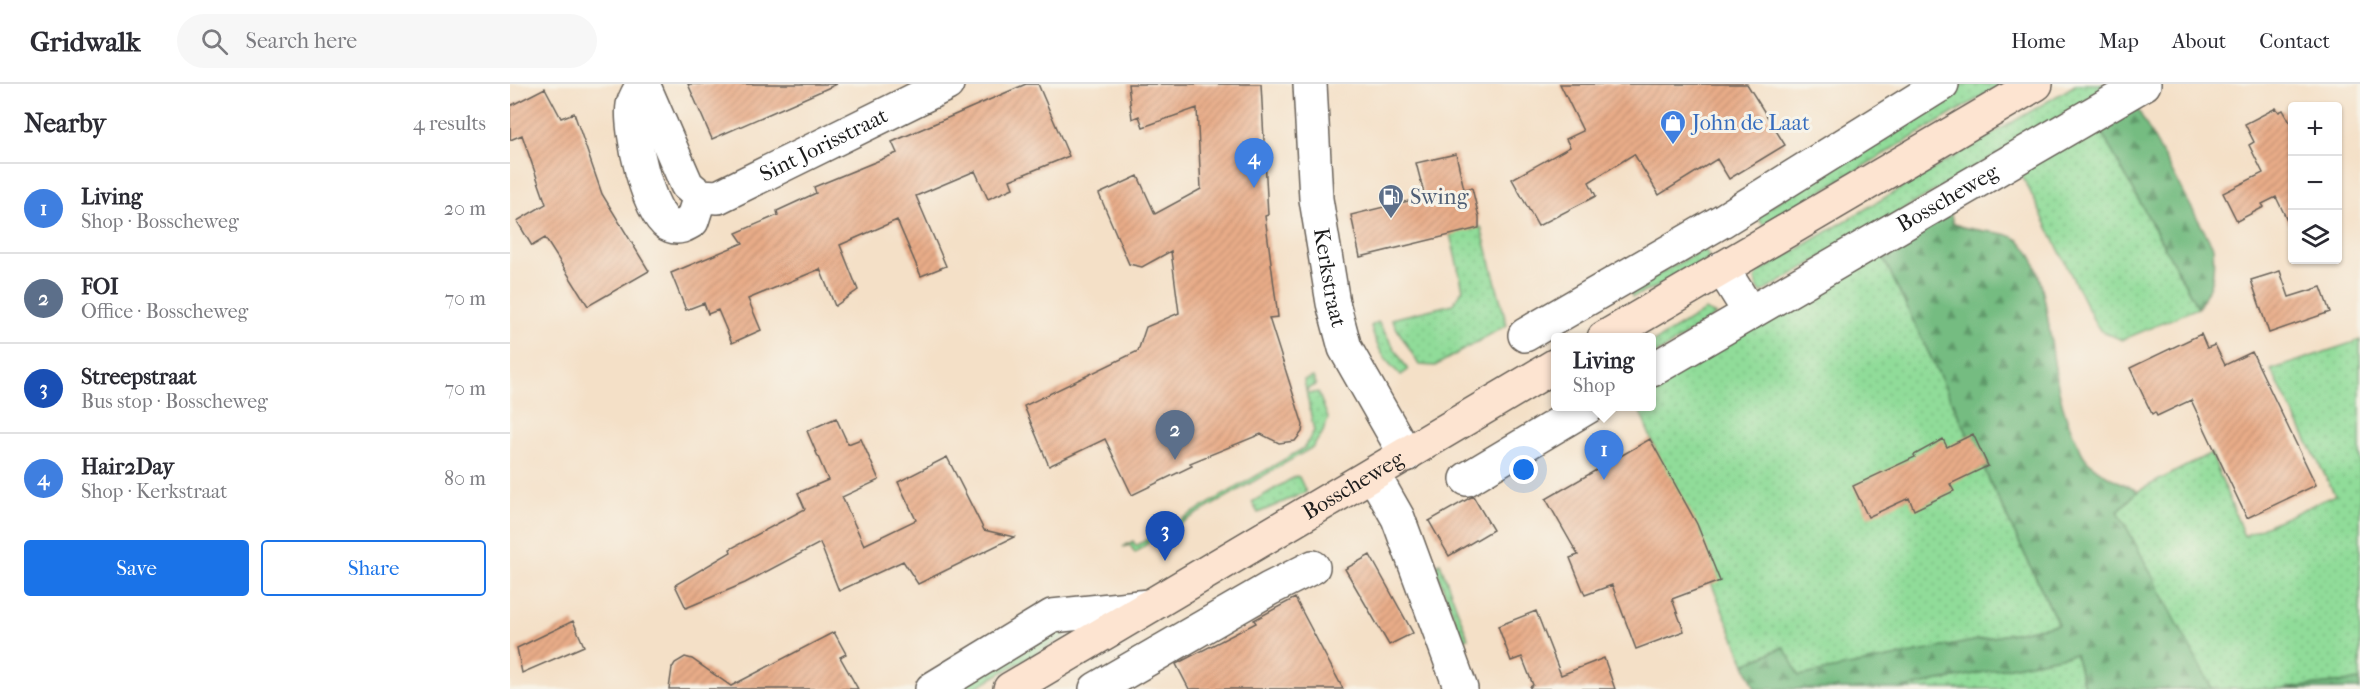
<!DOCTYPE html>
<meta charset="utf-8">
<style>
:root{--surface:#fff;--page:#f7f7f7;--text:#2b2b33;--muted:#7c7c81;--line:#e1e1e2;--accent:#1a73e8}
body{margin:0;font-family:"IM FELL French Canon",serif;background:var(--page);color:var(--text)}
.controls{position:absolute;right:18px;top:18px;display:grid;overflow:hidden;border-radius:6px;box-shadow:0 2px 4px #0004}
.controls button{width:54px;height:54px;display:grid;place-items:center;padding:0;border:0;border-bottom:2px solid var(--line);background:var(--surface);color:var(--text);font:30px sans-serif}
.you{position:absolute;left:1014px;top:386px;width:21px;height:21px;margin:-15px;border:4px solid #fff;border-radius:50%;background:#1a73e8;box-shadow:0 0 0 9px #1a73e833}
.badge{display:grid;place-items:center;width:39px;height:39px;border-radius:50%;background:var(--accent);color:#fff;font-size:20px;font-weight:700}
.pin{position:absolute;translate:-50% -50px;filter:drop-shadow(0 2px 3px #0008)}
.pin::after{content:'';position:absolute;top:32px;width:21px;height:18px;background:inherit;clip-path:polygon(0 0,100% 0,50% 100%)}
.popup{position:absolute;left:1041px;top:249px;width:105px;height:78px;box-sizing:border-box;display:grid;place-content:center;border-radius:6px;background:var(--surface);filter:drop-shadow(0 2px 4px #0005);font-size:20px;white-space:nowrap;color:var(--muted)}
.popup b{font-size:22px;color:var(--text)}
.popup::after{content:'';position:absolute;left:50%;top:100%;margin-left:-12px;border:12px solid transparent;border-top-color:var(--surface)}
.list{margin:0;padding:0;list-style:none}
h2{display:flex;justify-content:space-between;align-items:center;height:78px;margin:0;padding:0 24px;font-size:26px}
h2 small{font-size:20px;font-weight:400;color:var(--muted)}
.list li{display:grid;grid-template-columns:39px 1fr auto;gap:18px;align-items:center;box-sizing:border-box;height:90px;padding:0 24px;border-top:2px solid var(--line)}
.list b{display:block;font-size:22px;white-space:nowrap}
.list p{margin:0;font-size:20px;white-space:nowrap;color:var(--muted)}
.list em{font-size:20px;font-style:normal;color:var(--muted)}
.actions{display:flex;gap:12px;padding:18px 24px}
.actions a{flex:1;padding:14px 0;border:2px solid var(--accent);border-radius:6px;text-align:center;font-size:21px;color:var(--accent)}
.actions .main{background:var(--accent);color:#fff}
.icon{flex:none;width:33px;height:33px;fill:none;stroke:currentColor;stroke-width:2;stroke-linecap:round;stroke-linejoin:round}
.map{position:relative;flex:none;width:1850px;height:605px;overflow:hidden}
header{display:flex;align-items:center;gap:36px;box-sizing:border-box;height:84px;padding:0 30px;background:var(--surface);border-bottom:2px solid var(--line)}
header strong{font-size:28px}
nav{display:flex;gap:33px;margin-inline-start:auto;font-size:21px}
.search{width:420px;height:54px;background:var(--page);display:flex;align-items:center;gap:15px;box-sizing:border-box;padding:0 21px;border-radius:33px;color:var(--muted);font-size:22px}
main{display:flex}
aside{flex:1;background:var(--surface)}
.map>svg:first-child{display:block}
.grass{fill:url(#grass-dots);stroke:#567c5a;stroke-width:1.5}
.forest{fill:url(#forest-firs);stroke:#486c4e;stroke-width:1.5}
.building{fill:url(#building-hatch)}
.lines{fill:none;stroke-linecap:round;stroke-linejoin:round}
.minor-casing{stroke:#686158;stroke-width:36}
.secondary-casing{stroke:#686158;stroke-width:36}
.minor{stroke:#fff;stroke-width:33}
.secondary{stroke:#fde4d1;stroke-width:33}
.labels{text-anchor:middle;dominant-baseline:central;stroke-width:6;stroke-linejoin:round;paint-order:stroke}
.shop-label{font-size:22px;fill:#366cbe;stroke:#f7f3e8;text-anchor:start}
.street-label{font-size:22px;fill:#1c1c1c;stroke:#f7f3e8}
.service-label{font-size:22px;fill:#4e5e75;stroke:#f7f3e8;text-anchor:start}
</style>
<header>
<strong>Gridwalk</strong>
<div class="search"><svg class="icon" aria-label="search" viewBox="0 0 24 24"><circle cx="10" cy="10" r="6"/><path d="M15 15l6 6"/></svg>Search here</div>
<nav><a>Home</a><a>Map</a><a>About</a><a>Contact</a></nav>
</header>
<main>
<aside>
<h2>Nearby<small>4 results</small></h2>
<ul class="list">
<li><span class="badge" style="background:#3f7fe0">1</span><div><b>Living</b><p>Shop · Bosscheweg</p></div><em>20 m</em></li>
<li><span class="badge" style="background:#5c6f8a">2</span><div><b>FOI</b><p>Office · Bosscheweg</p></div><em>70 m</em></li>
<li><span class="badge" style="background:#1a4fb4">3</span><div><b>Streepstraat</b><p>Bus stop · Bosscheweg</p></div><em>70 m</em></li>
<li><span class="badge" style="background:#3f7fe0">4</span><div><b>Hair2Day</b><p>Shop · Kerkstraat</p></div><em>80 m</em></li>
</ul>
<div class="actions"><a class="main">Save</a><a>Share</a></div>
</aside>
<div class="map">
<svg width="1850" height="605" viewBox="0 0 1850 605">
<defs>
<pattern id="grass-dots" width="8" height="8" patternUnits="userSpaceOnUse" patternTransform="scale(1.5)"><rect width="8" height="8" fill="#90dc99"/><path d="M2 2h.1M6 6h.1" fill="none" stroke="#7cbc83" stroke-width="1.8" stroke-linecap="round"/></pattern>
<pattern id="forest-firs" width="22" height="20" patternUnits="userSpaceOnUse" patternTransform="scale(1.5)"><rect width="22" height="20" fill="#74bc81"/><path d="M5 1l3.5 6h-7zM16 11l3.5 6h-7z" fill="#5e9869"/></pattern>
<pattern id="building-hatch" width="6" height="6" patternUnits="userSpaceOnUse" patternTransform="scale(1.5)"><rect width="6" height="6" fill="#e8ac88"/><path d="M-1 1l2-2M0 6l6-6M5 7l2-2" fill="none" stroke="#c69375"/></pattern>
</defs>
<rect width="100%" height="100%" fill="#f7f3e8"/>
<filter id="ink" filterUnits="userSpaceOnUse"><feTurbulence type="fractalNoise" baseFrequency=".0167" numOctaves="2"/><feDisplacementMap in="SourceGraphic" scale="12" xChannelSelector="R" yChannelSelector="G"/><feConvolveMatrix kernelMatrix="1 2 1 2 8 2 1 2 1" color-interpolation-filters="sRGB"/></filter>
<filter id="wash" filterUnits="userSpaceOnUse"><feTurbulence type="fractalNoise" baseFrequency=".008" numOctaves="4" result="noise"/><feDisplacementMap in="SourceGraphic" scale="24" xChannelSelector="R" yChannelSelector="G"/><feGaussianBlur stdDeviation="1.35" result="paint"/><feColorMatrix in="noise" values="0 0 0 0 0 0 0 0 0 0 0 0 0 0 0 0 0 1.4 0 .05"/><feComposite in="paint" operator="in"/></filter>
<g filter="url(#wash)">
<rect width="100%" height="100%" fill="#f4e0c7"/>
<path class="grass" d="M1453 0H1493L1255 140 1253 141 1246 132 1360 58Z
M1567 0H1606L1251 209 1247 203 1245 195 1249 188Z
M1588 42 1688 224 1612 256 1591 247 1585 239 1510 87Z
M971 143 997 241 925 282 909 281 881 235 943 220 953 205 940 150Z
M1194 165 1198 170V176L1164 196 1122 213 1120 206Z
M1370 167 1548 540 1289 592 1273 563 1235 580 1128 323 1142 322V294Z
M1195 226 1206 231 1142 273V259Z
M868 238 898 286 891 291C876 279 865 261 861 242Z
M1850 256V596L1773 605H1701L1608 427 1628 407 1701 369 1734 452 1825 411 1761 286Z
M803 293 806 301 797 305 799 310 808 308 818 334 813 348 803 363 642 456 625 469 620 461 613 463 623 457 626 462 794 364 804 347 794 296Z
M786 392 789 393 796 408 748 429 742 418Z
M930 479 958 554 953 556 925 482Z
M552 545 556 552 463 605H447Z
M1565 570 1575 605H1389Z"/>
<path class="forest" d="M1625 20 1703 163C1705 190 1703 200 1688 224L1588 42Z
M1440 128 1443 139C1461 150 1498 144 1512 159 1526 174 1530 194 1534 213 1544 261 1543 311 1566 356 1569 362 1572 371 1577 376 1590 390 1611 399 1628 407L1608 427 1702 605H1575L1565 570 1389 605H1245L1235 580 1274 563 1289 592 1548 540 1370 167Z
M1850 596V605H1773Z"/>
<g id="blocks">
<path class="building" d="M178 0H327L202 55Z
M516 0H528L559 72 500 96 503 104 478 115 465 87 406 112 436 182 411 192 387 136 330 161 348 206 325 222 310 185 238 215 251 246 222 259 208 226 198 230 194 219 176 226 161 189 233 159 226 149 268 131 267 127 306 109 304 103 387 69 382 58Z
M618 0H751L758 131 755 132 768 233 759 234 793 341 792 348 785 357 769 359 751 350 680 379 682 382 622 411 595 355 539 382 514 322 628 267 636 243 669 229 661 167 632 183 619 180 589 110 628 92 645 130 691 105 687 24 633 43 629 32 622 35Z
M1050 0H1237L1275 61 1219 95 1207 75 1149 111 1124 70 1079 98 1086 112 1028 142 1002 95 1060 63 1056 55 1073 47Z
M35 4 51 34 64 29 92 110 139 187 78 222 35 154 22 162 7 137 36 120 12 51 0 56V22Z
M1766 24 1769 28 1773 26 1782 42V146L1766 113 1752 120 1754 123 1727 137 1713 109 1753 89 1739 61 1744 58 1735 40Z
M946 70 954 105 962 104 969 133V144L850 173 841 131 915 113 906 79Z
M1770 187 1779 213 1811 203 1820 228 1759 249 1741 196Z
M1691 250 1697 264 1705 261 1715 281 1742 268 1806 401 1737 434 1681 316 1647 332 1645 328 1642 330 1620 284Z
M326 334 338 360 351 355 369 396 332 413 354 461 406 436 388 398 437 373 474 446 504 453 408 500 393 477 329 507 310 459 235 499 176 524 165 501 221 468 220 465 295 425 288 409 318 396 297 347Z
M1463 350 1478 382 1440 400 1444 407 1404 426 1399 414 1358 433 1343 402 1405 373 1404 371 1433 355 1437 363Z
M1140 355 1187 440 1210 497 1162 515 1174 547 1126 565 1102 501 1075 511 1060 474 1068 471 1036 415Z
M963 412 983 446 939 472 919 437Z
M860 471 903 549 879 561 835 485Z
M785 514 833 605H679L666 580 746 539 744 536Z
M1026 527 1051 591 1094 574 1105 605H1020V603L1023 601 1012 573 1001 577 988 542Z
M63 537 74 562 12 589 7 564Z
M324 548 336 570 330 573 348 605H159L162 584 165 579 175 573 182 575 221 602Z"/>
</g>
</g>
<g filter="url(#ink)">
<use href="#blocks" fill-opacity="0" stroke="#686158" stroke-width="1.5"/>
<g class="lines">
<defs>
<g id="minor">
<path d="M133 0C130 6 124 15 123 21 119 44 138 134 161 142 169 145 175 141 182 137L190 112"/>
<path d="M133 0 177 101 190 112"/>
<path id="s1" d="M800 0 806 115 823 219 835 264 896 371"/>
<path id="s2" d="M190 112 208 113 437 0"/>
<path d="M1212 184 1240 229"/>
<path d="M1015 251 1212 137 1432 0"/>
<path id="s3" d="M1142 286 1634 0"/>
<path d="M863 390 888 434 951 605"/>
<path d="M957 395 1079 322"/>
<path d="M422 605 542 532 639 522"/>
<path d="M586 605 759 505 803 483"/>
</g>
<g id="secondary">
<path d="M1094 254 1526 0"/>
<path id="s4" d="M500 605 1046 281"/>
</g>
</defs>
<use href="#minor" class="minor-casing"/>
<use href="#secondary" class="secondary-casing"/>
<use href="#minor" class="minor"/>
<use href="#secondary" class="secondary"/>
</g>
</g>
<defs>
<symbol id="shop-pin" viewBox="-11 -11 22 30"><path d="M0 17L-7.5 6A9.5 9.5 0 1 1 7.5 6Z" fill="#3f7fe0" stroke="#f7f3e8"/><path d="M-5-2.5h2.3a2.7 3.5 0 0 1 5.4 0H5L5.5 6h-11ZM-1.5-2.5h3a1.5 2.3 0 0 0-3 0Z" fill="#fff"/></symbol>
<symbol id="fuel-pin" viewBox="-11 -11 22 30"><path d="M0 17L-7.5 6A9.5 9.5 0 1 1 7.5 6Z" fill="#5c6f8a" stroke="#f7f3e8"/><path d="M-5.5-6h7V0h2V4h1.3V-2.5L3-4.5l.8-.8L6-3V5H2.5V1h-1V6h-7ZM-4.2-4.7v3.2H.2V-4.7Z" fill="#fff"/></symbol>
</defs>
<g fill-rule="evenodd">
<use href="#shop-pin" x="1148" y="24" width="30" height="40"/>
<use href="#fuel-pin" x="866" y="98" width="30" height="40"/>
</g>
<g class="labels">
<g class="shop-label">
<text x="1182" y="39">John de Laat</text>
</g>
<g class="street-label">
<text stroke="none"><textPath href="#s2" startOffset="136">Sint Jorisstraat</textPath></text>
<text stroke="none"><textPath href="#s3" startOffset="342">Bosscheweg</textPath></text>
<text stroke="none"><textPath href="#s1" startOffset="195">Kerkstraat</textPath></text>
<text stroke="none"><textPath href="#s4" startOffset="399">Bosscheweg</textPath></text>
</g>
<g class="service-label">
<text x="900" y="113">Swing</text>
</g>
</g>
</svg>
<div class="controls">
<button>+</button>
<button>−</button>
<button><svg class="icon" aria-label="layers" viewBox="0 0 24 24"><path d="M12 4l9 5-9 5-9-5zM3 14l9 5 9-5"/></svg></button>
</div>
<div class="you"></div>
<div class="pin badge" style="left:1094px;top:396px;background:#3f7fe0">1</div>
<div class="popup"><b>Living</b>Shop</div>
<div class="pin badge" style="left:665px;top:376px;background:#5c6f8a">2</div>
<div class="pin badge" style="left:655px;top:477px;background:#1a4fb4">3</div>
<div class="pin badge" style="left:744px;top:104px;background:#3f7fe0">4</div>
</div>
</main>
